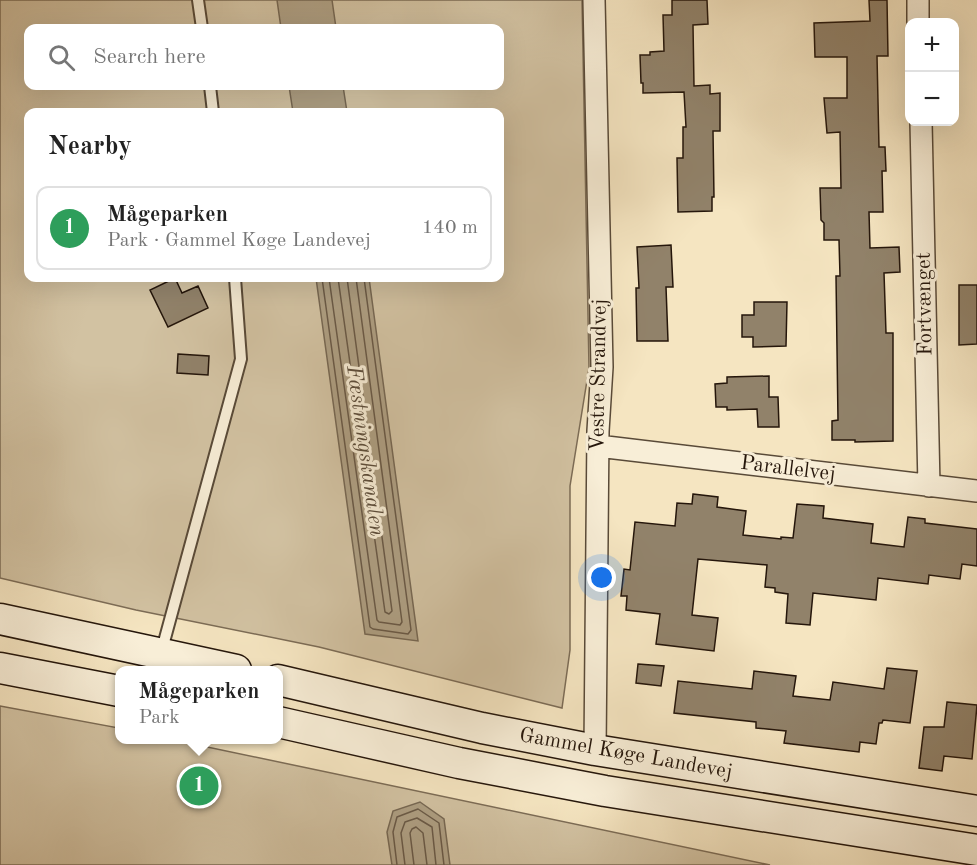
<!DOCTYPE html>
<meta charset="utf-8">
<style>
:root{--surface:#fff;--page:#f6f6f6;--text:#222;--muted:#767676;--line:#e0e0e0;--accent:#0f766e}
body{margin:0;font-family:"Old Standard TT",serif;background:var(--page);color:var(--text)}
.controls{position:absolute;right:18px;top:18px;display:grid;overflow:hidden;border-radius:12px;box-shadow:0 6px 24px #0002}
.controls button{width:54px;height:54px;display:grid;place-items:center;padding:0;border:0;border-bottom:2px solid var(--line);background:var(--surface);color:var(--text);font:30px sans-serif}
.you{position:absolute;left:602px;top:578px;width:21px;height:21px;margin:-15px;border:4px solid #fff;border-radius:50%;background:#1a73e8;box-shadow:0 0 0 9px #1a73e833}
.badge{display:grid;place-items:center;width:39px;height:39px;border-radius:50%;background:var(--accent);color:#fff;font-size:20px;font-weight:700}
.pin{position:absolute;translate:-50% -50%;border:3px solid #fff;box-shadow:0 2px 6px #0006}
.popup{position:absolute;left:115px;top:666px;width:168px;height:78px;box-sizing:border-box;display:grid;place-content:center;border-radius:12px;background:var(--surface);filter:drop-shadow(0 2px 4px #0005);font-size:20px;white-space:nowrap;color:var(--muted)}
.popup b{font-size:22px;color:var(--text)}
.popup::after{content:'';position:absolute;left:50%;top:100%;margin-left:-12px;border:12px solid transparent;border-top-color:var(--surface)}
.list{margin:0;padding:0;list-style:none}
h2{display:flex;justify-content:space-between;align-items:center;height:78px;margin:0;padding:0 24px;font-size:26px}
h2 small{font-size:20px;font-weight:400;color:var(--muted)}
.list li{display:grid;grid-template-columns:39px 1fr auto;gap:18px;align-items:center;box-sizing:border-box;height:84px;margin:0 12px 12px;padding:0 12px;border:2px solid var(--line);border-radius:12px}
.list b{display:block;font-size:22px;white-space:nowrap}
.list p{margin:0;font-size:20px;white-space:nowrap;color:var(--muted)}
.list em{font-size:20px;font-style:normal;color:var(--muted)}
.icon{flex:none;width:33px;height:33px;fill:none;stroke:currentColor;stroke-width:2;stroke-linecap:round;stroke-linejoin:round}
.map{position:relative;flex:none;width:977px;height:865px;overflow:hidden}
.search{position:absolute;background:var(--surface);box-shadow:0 6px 24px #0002;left:24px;top:24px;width:480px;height:66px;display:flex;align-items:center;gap:15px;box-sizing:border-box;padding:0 21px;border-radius:12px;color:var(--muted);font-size:22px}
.panel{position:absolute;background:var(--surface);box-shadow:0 6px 24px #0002;left:24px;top:108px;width:480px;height:174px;border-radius:12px}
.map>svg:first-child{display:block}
.green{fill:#d2c2a2;stroke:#7c6c56;stroke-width:1.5;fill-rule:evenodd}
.water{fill:#ae9f83;stroke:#776853;stroke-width:1.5}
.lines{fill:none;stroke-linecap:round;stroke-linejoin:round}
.shore{stroke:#6a5a47;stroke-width:1.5}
.building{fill:#91826a;stroke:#25160b;stroke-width:1.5}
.service-casing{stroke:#594a38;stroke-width:14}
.minor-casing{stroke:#594a38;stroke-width:24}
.secondary-casing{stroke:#25160b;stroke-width:33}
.service{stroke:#f8eed7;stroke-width:10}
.minor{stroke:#f8eed7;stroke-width:21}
.secondary{stroke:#f8eed7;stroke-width:30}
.labels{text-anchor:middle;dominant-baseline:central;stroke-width:6;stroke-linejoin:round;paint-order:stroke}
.street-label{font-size:21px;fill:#25160b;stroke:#f8eed7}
.water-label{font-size:22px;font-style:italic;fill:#5c4d3b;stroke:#f8eed7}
</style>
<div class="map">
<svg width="977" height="865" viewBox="0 0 977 865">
<rect width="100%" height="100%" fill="#f5e5c1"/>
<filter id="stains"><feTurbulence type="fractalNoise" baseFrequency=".00333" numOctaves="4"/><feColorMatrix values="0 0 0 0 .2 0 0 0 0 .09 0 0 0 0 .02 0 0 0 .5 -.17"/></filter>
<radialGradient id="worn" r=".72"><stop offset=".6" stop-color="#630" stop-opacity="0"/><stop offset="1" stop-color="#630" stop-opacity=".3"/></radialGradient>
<path class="green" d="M0 0H582L589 368 570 486V650L562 708 319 647 136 610 0 578ZM28 28H500V86H28ZM28 112H500V278H28Z
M0 706 119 728V740H174L770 865H0Z"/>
<path class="water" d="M277 0H332L336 28H281Z
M289 86H343L347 112H293Z
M316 278H369L418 641 365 634Z
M420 802 444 819 450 865H392L387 832 393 811Z"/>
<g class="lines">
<path class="shore" d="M322 278 370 627 373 629 408 634 411 630 364 278
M329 278 377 620 379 622 400 625 402 622 356 278
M338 278 385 612 389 614 392 611 347 278
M397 865 393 832 397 817 418 809 439 823 444 865
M405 865 401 833 405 822 417 818 432 827 436 865
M414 865 410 833 412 829 416 827 423 833 427 865"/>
</g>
<path class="building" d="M672 0H707L708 24 693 25 694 86 710 85V94L720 93V131H713L714 197H712V211L678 212 677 158H683V127H686L684 92 643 93V83H641L640 55H650V52L664 51 663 15H672Z
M869 0H887L888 56H877L879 147H885L886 171H882L883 212H869L870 248 899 247 900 272 884 273 886 333H893V441L855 442V440H832V421L838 420 836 276H840L839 240H824V223L821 220 820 188H841L840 132 827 133 824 98H847V57H815L814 23 870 21Z
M671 245 673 287H666L668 341H637L636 288H639L637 247Z
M175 278 182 293 198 286 208 308 168 327 150 290Z
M959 285H977V344L959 345Z
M754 302H787L786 346 753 347V337H742V315H754Z
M178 354 209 356 208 375 177 373Z
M769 376V397H778L779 427H758L757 409 727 410V407H716L715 384 727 383V377Z
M693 494 718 497 717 507 746 511 743 535 781 539V537L793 538 797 504 824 506 823 518 873 524 871 543 904 547 908 517 925 519V523L977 529V566L962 564 960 579 929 575 928 584 878 578 876 600 813 593 810 625 786 623 788 594 775 592V588L765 587 767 565 698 559 692 615 718 618 714 651 656 644 660 614 626 610 627 596H621L624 569 630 570 635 522 675 526 677 503 692 504Z
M638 664 664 666 661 686 636 683Z
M887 668 917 671 910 723 883 720 882 723H879L876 744 860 742 859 752 784 743 786 731 756 728V722L674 713 678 681 752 689 754 671 796 676 793 696 830 700 833 682 884 689Z
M947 702 977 705 972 759 944 756 942 771 919 768 924 727H944Z"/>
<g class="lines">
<defs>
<path id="service" d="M198 0 202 28
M210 86 213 112
M161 653 241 359 235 278"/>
<path id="minor" d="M594 0 602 367 598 431 595 750
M918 0V22
M921 122 929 486
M598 446 977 491"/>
<path id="secondary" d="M0 619 236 670
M0 668 119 691
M278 680 482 728 595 750 977 811
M278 722 459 763 605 791 977 850"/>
</defs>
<use href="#service" class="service-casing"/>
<use href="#minor" class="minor-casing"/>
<use href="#secondary" class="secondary-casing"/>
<use href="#service" class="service"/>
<use href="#minor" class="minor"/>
<use href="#secondary" class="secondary"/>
</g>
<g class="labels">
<g class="street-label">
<text transform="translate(925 304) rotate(-91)">Fortvænget</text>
<text transform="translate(599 375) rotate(-89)">Vestre Strandvej</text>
<text transform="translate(788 469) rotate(7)">Parallelvej</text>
<text transform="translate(626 754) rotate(10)">Gammel Køge Landevej</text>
</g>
<g class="water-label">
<text transform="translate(365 451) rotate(82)">Fæstningskanalen</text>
</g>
</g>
<rect width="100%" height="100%" filter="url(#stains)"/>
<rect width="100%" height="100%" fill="url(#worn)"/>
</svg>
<div class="controls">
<button>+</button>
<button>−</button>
</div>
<div class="you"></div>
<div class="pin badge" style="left:199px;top:786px;background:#2e9e5b">1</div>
<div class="popup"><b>Mågeparken</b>Park</div>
<div class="search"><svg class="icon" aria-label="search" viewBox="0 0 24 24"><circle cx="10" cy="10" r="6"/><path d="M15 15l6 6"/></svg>Search here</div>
<section class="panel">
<h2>Nearby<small></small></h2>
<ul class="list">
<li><span class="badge" style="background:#2e9e5b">1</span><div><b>Mågeparken</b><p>Park · Gammel Køge Landevej</p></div><em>140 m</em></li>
</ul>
</section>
</div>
